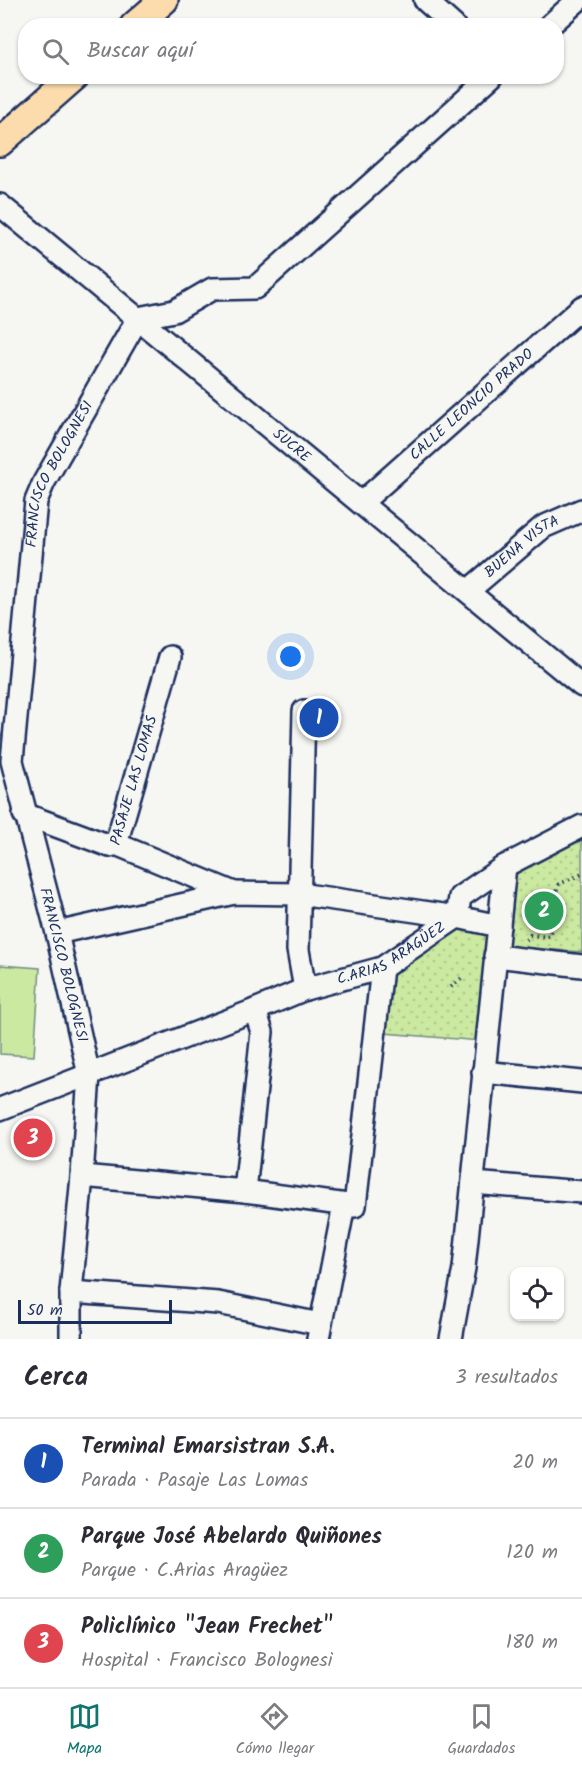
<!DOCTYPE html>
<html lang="es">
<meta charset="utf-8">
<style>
:root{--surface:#fff;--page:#f7f7f7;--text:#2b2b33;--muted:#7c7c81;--line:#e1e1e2;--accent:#0f766e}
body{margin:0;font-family:Kalam,sans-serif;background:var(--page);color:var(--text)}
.controls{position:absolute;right:18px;bottom:18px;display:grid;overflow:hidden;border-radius:12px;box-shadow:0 2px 4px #0004}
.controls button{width:54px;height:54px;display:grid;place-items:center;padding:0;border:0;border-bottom:2px solid var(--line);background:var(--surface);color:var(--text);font:30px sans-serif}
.scale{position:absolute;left:18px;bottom:15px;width:154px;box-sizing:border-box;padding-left:6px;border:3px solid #1b2f5e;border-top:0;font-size:16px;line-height:21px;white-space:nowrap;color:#1b2f5e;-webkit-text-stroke:4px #f6f6f2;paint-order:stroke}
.you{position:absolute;left:291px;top:657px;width:21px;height:21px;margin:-15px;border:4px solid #fff;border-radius:50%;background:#1a73e8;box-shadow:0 0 0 9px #1a73e833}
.badge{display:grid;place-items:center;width:39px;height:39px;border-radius:50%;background:var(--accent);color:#fff;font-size:20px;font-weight:700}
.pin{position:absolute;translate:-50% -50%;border:3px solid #fff;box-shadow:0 2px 6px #0006}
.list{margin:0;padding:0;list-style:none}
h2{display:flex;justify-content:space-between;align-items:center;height:78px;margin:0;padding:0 24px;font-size:26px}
h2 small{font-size:20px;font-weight:400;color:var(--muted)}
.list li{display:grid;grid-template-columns:39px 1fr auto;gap:18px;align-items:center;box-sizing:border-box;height:90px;padding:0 24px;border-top:2px solid var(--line)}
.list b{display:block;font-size:22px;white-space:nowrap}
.list p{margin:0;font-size:20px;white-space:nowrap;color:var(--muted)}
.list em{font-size:20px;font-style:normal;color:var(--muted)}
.icon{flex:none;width:33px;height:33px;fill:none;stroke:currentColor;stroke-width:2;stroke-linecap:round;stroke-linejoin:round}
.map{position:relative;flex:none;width:582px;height:1339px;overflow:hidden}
.search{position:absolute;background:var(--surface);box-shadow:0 2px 4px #0004;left:18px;right:18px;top:18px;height:66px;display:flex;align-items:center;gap:15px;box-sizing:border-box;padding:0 21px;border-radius:24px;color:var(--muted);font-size:22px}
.sheet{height:348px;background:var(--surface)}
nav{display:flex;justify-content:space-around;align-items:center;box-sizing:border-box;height:84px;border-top:2px solid var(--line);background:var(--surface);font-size:16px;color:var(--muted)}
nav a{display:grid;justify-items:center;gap:3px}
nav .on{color:var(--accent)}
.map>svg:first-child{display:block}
.park{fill:url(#park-dots);stroke:#738c7f;stroke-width:1.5}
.garden{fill:#cbe9a0;stroke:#738c7f;stroke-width:1.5}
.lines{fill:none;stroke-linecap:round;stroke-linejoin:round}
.minor-casing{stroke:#1b2f5e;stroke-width:26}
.major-casing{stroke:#1b2f5e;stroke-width:32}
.path{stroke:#1b2f5e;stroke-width:4;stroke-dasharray:1.5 4.5;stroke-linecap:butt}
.minor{stroke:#f6f6f2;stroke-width:21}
.major{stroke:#fcdcac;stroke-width:27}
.labels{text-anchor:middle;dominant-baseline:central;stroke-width:6;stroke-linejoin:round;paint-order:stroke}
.street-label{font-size:15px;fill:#1b2f5e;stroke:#f6f6f2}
</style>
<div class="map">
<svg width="582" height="1339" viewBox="0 0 582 1339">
<defs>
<pattern id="park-dots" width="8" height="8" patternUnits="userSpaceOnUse" patternTransform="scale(1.5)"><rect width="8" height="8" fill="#cbe9a0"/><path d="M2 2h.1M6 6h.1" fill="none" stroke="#aec88c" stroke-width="1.8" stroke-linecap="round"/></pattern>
</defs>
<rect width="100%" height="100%" fill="#f6f6f2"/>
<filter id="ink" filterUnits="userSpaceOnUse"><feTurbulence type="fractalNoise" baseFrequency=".0167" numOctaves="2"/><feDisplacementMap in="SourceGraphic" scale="12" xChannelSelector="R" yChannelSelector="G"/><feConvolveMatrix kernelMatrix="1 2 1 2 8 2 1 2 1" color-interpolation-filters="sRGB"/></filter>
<g filter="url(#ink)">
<path class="park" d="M582 836V952L503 946 509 875Z
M466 923 491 934 481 1041 384 1033 392 976Z"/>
<path class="garden" d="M0 965 40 968 34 1056 0 1054Z"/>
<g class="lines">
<defs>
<g id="minor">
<path d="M425 0 454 26"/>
<path d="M549 26 578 0"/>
<path id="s1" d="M0 205 582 686"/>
<path id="s2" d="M361 503 582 307"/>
<path id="s3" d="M468 591 543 527 582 510"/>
<path d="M304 711 298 950 305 989"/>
<path d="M24 814 110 846 116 844"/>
<path id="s4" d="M116 844 170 657"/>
<path d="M116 844 234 893"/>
<path d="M57 933 234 893 299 894 457 917 499 926"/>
<path d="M495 956 582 966"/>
<path d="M483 1072 582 1082"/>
<path id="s5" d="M0 1109 255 1010 305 989 382 968 457 917 460 897 505 866 582 826"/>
<path d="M82 1176 245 1191 355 1206 382 968"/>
<path d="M473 1183 582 1192"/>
<path d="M245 1191 262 1032 255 1010"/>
<path d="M71 1292 218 1303 320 1324"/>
<path id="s6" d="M71 1339V1292L82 1176 89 1075 57 933 12 761 36 501 44 482 138 318 174 311 212 289 255 288 492 76"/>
<path d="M318 1339 344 1205"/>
<path d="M451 1339 464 1268 505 866"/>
</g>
<path id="major" d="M134 26 164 0
M0 142 75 76"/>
</defs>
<use href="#minor" class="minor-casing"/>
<use href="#major" class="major-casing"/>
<path class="path" d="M526 940 530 935 547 937 551 934 557 888 559 884 582 874
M451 987 463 977"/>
<use href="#minor" class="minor"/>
<use href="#major" class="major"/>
</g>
</g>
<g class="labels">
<g class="street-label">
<text stroke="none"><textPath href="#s2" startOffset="148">CALLE LEONCIO PRADO</textPath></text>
<text stroke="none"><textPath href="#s1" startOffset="378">SUCRE</textPath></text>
<text stroke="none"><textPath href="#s6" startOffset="882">FRANCISCO BOLOGNESI</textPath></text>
<text stroke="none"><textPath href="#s3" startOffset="70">BUENA VISTA</textPath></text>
<text stroke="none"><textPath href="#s4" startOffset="66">PASAJE LAS LOMAS</textPath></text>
<text stroke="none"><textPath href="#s5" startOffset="422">C.ARIAS ARAGÜEZ</textPath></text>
<text transform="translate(63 965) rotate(76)">FRANCISCO BOLOGNESI</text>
</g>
</g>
</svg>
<div class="controls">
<button><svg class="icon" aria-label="locate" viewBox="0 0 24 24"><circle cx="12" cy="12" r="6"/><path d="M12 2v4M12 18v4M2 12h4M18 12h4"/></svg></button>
</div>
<div class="scale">50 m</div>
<div class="you"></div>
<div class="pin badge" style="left:319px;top:718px;background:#1a4fb4">1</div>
<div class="pin badge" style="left:544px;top:911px;background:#2e9e5b">2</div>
<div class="pin badge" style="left:33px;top:1138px;background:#e0444e">3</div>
<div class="search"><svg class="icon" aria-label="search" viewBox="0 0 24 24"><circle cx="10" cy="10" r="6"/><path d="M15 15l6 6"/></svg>Buscar aquí</div>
</div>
<section class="sheet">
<h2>Cerca<small>3 resultados</small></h2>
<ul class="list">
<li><span class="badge" style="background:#1a4fb4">1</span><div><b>Terminal Emarsistran S.A.</b><p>Parada · Pasaje Las Lomas</p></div><em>20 m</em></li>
<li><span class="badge" style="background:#2e9e5b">2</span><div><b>Parque José Abelardo Quiñones</b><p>Parque · C.Arias Aragüez</p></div><em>120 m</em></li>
<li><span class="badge" style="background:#e0444e">3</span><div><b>Policlínico &quot;Jean Frechet&quot;</b><p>Hospital · Francisco Bolognesi</p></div><em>180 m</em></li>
</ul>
</section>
<nav>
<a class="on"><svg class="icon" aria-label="map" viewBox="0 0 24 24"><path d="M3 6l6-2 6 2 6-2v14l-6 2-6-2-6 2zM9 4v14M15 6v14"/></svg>Mapa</a>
<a><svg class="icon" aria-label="directions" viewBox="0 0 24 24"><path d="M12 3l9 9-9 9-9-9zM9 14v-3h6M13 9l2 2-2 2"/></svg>Cómo llegar</a>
<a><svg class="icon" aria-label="saved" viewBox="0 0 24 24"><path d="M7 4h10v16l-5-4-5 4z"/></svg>Guardados</a>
</nav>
